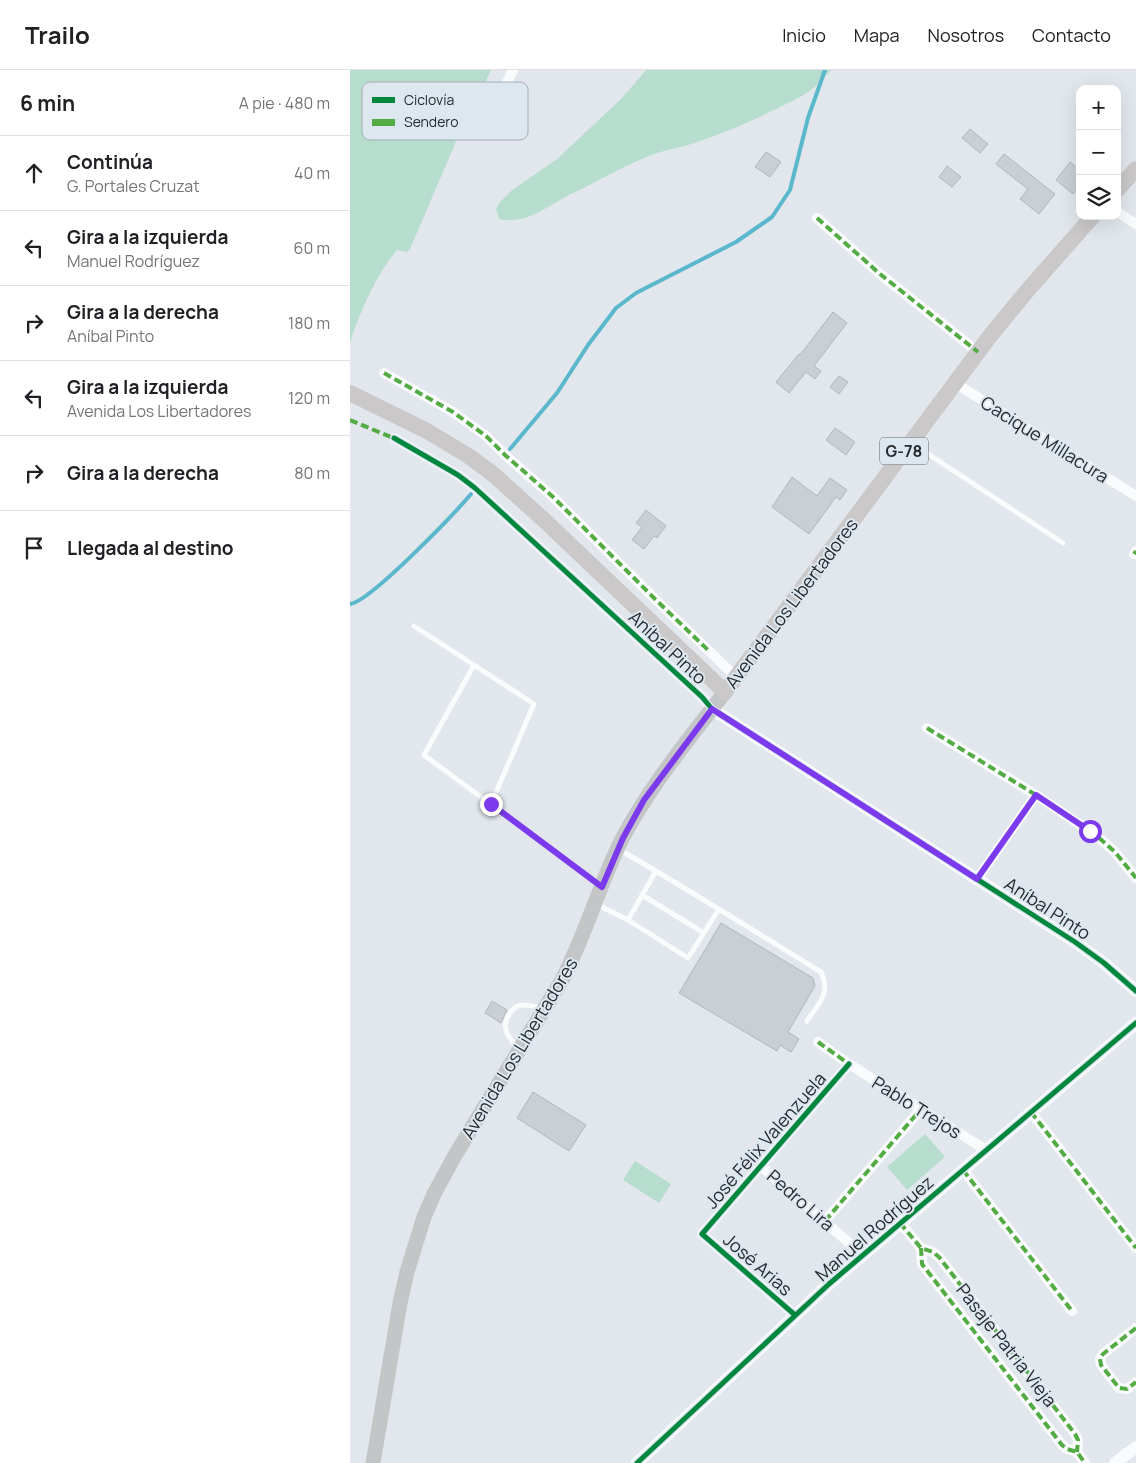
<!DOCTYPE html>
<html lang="es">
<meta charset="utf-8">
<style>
:root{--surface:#fff;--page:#f6f6f6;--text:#202124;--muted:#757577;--line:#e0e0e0}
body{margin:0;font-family:Manrope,sans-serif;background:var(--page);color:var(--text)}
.controls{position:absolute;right:15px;top:15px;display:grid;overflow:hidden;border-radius:10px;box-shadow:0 5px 20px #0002}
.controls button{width:45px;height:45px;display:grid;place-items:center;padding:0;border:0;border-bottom:1px solid var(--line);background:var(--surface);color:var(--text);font:25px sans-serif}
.stop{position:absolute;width:15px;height:15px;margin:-11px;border:4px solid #7c3aed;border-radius:50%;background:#fff}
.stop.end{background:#7c3aed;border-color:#fff;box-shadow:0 1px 5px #0008}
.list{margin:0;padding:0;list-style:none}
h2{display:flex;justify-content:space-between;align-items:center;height:65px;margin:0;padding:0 20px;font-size:21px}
h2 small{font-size:16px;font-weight:400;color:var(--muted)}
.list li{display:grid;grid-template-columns:32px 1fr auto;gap:15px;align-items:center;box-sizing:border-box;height:75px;padding:0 20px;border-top:1px solid var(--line)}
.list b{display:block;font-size:19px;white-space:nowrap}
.list p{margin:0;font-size:16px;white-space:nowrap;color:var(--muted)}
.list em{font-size:16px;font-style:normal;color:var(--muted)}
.icon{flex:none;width:28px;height:28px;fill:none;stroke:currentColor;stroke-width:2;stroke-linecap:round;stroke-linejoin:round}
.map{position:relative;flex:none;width:786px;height:1393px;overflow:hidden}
header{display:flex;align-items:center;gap:30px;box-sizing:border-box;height:70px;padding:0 25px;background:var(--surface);border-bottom:1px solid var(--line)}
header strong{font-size:24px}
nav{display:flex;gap:28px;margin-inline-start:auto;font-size:18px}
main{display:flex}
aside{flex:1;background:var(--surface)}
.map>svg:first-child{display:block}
.green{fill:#b7ddce}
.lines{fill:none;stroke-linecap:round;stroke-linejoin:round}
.stream{stroke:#5bb8cc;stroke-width:4}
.building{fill:#cacfd3;stroke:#b3b7ba}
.service{stroke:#fafbfc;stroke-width:5}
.minor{stroke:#fafbfc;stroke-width:10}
.tertiary{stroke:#fafbfc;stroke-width:12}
.secondary{stroke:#c4c5c7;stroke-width:15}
.primary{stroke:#cac8c9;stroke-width:16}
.quiet{stroke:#53ab44;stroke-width:4;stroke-dasharray:8 4;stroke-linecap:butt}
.cycleway-casing{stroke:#dde7f0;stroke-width:8}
.cycleway{stroke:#00873e;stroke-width:5}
.route{stroke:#7c3aed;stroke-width:6}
.labels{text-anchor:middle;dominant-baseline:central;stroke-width:4;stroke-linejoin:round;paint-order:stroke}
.shield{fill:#dde7f0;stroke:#5e6368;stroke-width:1}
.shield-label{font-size:16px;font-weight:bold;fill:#272b2e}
.street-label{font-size:18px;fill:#272b2e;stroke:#dde7f0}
.key{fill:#dde7f0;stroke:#a6afb6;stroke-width:1}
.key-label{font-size:14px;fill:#272b2e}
</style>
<header>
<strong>Trailo</strong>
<nav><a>Inicio</a><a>Mapa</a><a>Nosotros</a><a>Contacto</a></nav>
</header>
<main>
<aside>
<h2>6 min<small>A pie · 480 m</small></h2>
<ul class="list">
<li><svg class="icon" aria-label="ahead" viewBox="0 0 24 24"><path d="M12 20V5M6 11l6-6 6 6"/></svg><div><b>Continúa</b><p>G. Portales Cruzat</p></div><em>40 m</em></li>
<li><svg class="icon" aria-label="left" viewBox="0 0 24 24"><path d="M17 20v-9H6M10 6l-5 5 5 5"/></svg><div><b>Gira a la izquierda</b><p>Manuel Rodríguez</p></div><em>60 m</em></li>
<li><svg class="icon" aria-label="right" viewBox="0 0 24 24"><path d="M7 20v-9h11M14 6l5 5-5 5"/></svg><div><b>Gira a la derecha</b><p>Aníbal Pinto</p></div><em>180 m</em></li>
<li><svg class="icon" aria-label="left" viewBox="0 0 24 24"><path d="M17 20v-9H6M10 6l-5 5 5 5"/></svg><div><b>Gira a la izquierda</b><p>Avenida Los Libertadores</p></div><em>120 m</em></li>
<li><svg class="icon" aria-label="right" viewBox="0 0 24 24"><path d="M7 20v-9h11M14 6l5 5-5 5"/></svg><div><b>Gira a la derecha</b></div><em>80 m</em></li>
<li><svg class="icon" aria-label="arrive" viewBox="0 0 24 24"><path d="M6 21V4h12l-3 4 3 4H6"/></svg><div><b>Llegada al destino</b></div></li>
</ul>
</aside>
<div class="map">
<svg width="786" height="1393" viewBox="0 0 786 1393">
<rect width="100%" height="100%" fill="#e1e7ec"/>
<path class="green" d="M0 0H141L134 15 118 23 114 30 113 55 60 179 57 182 47 180C27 203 9 244 0 273Z
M296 0H481C470 12 461 22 446 29 412 47 375 63 338 75 325 79 310 81 297 87 271 97 245 113 219 125 196 137 176 155 149 149L146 139 149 133 161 121 207 89 272 28Z
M575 1064 595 1087 557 1120 537 1097Z
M285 1091 321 1114 309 1133 273 1110Z"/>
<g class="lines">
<path class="stream" d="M160 379 207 323 238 275 266 238 286 223 386 172 422 147 440 120 458 48 475 0
M0 534C20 532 105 443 121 424"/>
</g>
<path class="building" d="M620 59 638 74 630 83 612 68Z
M416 82 431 92 420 107 405 97Z
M654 84 705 124 689 144 670 129 678 119 646 94Z
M720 92 730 100V116L723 124 706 110Z
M597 96 611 107 602 117 589 107Z
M483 242 497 253 464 296 471 301 465 309 456 302 439 323 426 312 449 284 450 285Z
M489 306 498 312 489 324 480 317Z
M485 358 505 372 496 385 476 370Z
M442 407 467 426 480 408 497 420 490 430 486 427 459 464 422 437Z
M296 440 316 456 307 468 304 466 294 479 282 470 292 457 286 453Z
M371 853 463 908 465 916 438 962 449 969 441 982 430 975 427 981 329 923Z
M142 931 157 940 151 953 135 943Z
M183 1022 236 1055 219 1081 167 1048Z"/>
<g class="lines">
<path class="service" d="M563 374 713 473
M64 556 184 634 141 734
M124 595 74 685 250 815
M270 780 306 801
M292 825 354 863
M246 834 278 850
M369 839 338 888 278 850 306 801C361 834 416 868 471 902 481 924 469 933 457 951
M167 978C158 966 150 957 160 943 163 938 168 935 173 935 179 935 187 937 193 938"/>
<path class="minor" d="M134 59 163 0
M767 142 786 154
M467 148 530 204 628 282
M34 303 103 342 136 366 155 385 202 426 306 530 386 607
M605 313 786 426
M44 368 108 405 125 418 352 627 362 639
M784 484 786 481
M577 658 686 725 748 767 765 782 786 808
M627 809 686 725
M468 972 499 994 636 1080
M681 1042 786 1178
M411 1096 513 1185
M613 1100 722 1241
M475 1151 571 1039
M550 1153 571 1178 583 1182 589 1187 725 1364 728 1370 727 1382
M571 1178 572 1194 575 1198 712 1375 717 1379 727 1382 735 1393
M445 1245 352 1164 499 994
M786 1258 753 1284 750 1289 751 1295 769 1318 777 1319 786 1312"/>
<path class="tertiary" d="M362 639 725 872 754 893 786 921
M287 1393 479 1214 786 953
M765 1393 786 1377"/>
<path class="secondary" d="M23 1393 50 1233 57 1202 74 1147 84 1124 104 1087 212 910C236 864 249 815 272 769 300 716 339 669 375 622"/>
<path class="primary" d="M767 120 786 99
M0 323 77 361 120 387 143 404 195 451 375 622 640 266 677 221 743 146"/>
<path class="quiet" d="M467 148 530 204 628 282
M34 303 103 342 136 366 155 385 202 426 306 530 359 581
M0 350 48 370
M784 484 786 481
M577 658 686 725 748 767 765 782 786 808
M468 972 499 994
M681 1042 786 1178
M613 1100 722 1241
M475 1151 571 1039
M550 1153 571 1178 583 1182 589 1187 725 1364 728 1370 727 1382
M571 1178 572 1194 575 1198 712 1375 717 1379 727 1382 735 1393
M786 1258 753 1284 750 1289 751 1295 769 1318 777 1319 786 1312"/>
<defs>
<path id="cycleway" d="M44 368 108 405 125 418 352 627 362 639 725 872 754 893 786 921
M445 1245 352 1164 499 994
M287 1393 479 1214 786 953"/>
</defs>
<use href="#cycleway" class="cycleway-casing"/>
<use href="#cycleway" class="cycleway"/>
</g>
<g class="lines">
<path class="route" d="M141 734 252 817 273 768 294 730 362 639 627 809 686 725 740 761"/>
</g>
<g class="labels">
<rect class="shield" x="530" y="367.5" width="48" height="27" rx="4"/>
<g class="shield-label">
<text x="554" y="381">G-78</text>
</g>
<g class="street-label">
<text transform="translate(695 369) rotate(32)">Cacique Millacura</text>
<text transform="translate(441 533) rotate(-53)">Avenida Los Libertadores</text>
<text transform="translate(318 577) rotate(43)">Aníbal Pinto</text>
<text transform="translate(698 838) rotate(33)">Aníbal Pinto</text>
<text transform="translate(169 978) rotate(-59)">Avenida Los Libertadores</text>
<text transform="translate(567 1037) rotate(32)">Pablo Trejos</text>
<text transform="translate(415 1070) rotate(-49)">José Félix Valenzuela</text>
<text transform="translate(451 1130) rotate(41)">Pedro Lira</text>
<text transform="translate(524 1158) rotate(-41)">Manuel Rodríguez</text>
<text transform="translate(408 1194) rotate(41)">José Arias</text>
<text transform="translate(657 1275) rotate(52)">Pasaje Patria Vieja</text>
</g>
</g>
<rect x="12" y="12" width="166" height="58" rx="8" class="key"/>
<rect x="22" y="27" width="23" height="6" fill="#00873e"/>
<rect x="22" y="49" width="23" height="7" fill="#53ab44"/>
<g class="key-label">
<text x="54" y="35">Ciclovía</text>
<text x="54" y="57">Sendero</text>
</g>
</svg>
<div class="controls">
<button>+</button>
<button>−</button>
<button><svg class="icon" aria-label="layers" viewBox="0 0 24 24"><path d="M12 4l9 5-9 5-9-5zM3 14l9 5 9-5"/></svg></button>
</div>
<div class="stop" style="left:740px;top:761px"></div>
<div class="stop end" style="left:141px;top:734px"></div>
</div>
</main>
